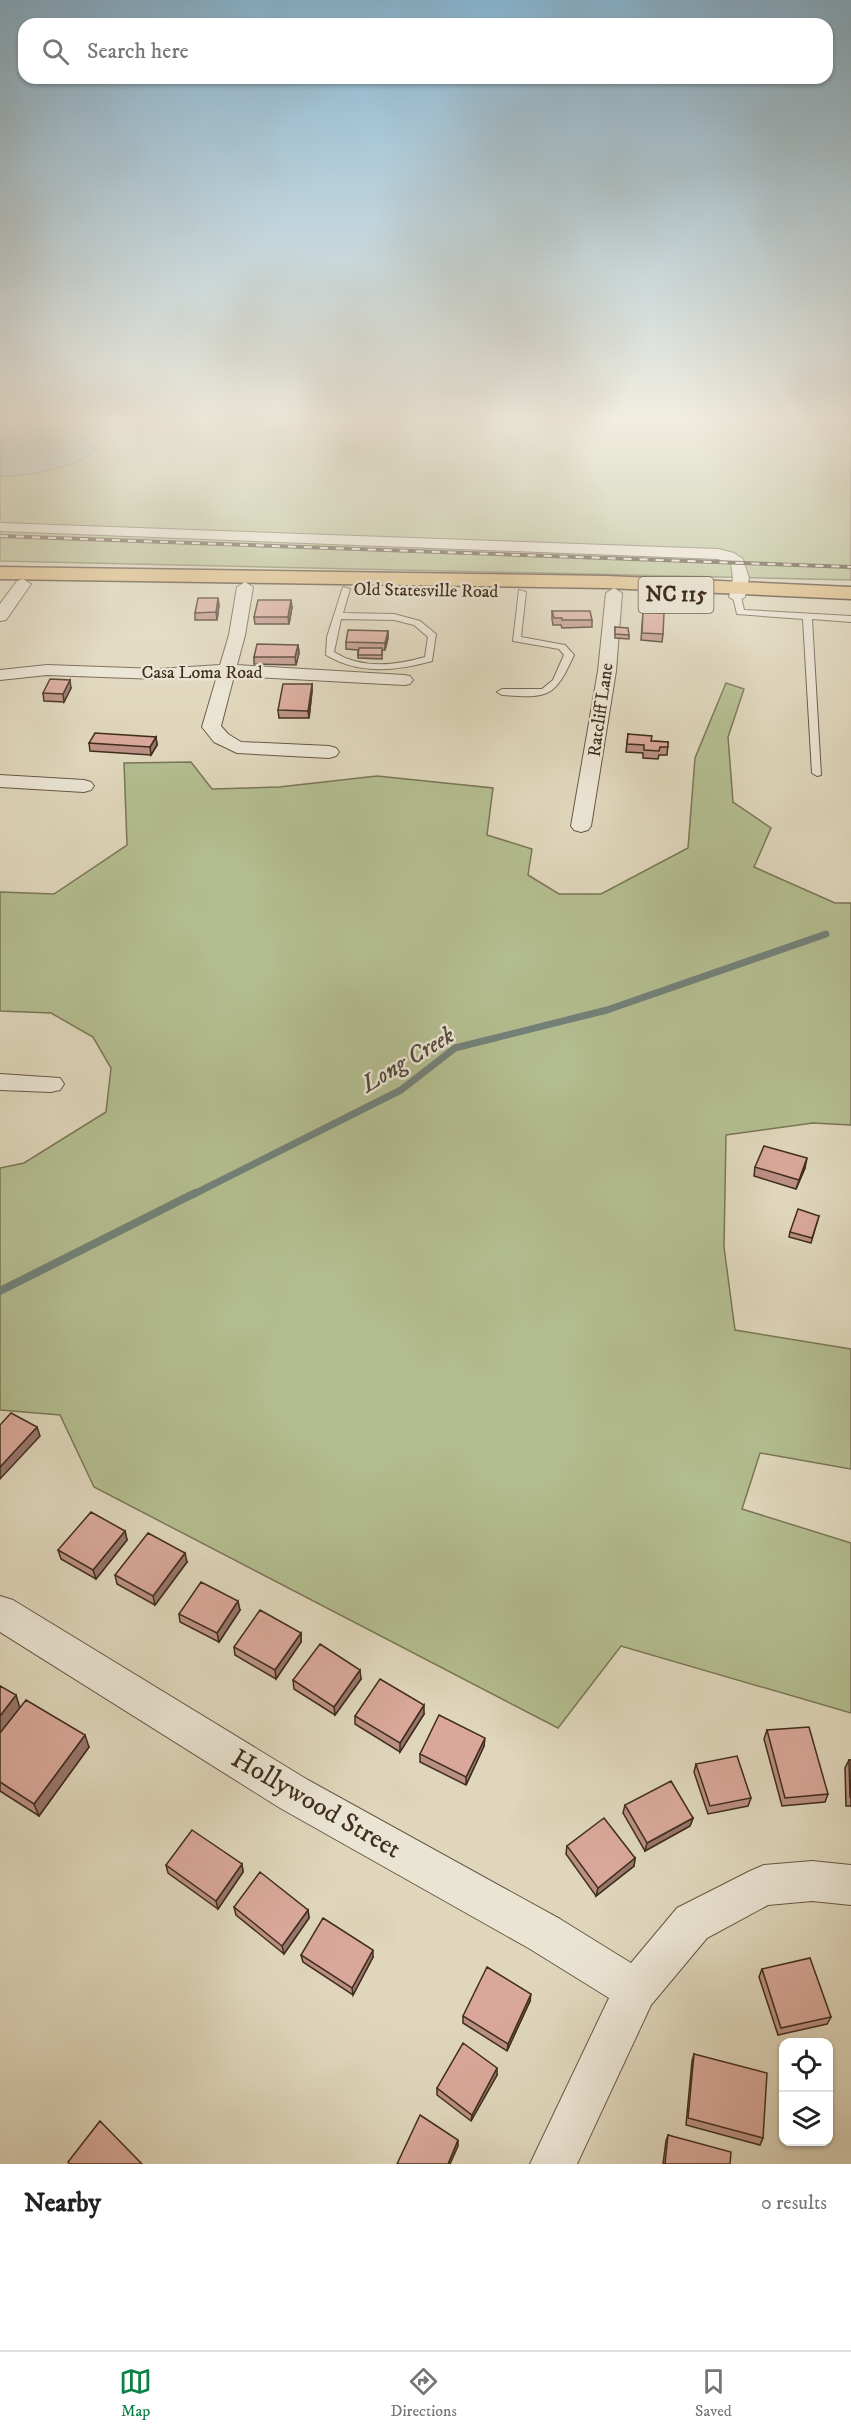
<!DOCTYPE html>
<style>
:root{--surface:#fff;--page:#f6f6f6;--text:#222;--muted:#767676;--line:#e0e0e0;--accent:#0b8043}
body{margin:0;font-family:"IM FELL DW Pica",serif;background:var(--page);color:var(--text)}
.controls{position:absolute;right:18px;bottom:18px;display:grid;overflow:hidden;border-radius:12px;box-shadow:0 2px 4px #0004}
.controls button{width:54px;height:54px;display:grid;place-items:center;padding:0;border:0;border-bottom:2px solid var(--line);background:var(--surface);color:var(--text);font:30px sans-serif}
.list{margin:0;padding:0;list-style:none}
h2{display:flex;justify-content:space-between;align-items:center;height:78px;margin:0;padding:0 24px;font-size:26px}
h2 small{font-size:20px;font-weight:400;color:var(--muted)}
.icon{flex:none;width:33px;height:33px;fill:none;stroke:currentColor;stroke-width:2;stroke-linecap:round;stroke-linejoin:round}
.map{position:relative;flex:none;width:851px;height:2164px;overflow:hidden}
.search{position:absolute;background:var(--surface);box-shadow:0 2px 4px #0004;left:18px;right:18px;top:18px;height:66px;display:flex;align-items:center;gap:15px;box-sizing:border-box;padding:0 21px;border-radius:18px;color:var(--muted);font-size:22px}
.sheet{height:186px;background:var(--surface)}
nav{display:flex;justify-content:space-around;align-items:center;box-sizing:border-box;height:84px;border-top:2px solid var(--line);background:var(--surface);font-size:16px;color:var(--muted)}
nav a{display:grid;justify-items:center;gap:3px}
nav .on{color:var(--accent)}
.map>svg:first-child{display:block}
.green{fill:#b3bd8f;stroke:#7a7656;stroke-width:1.5}
.water{fill:#95b8b6;stroke:#738179;stroke-width:1.5}
.lines{fill:none;stroke-linecap:round;stroke-linejoin:round}
.stream-far1{stroke:#738179;stroke-width:7}
.stream{stroke:#738179;stroke-width:8}
.lane-casing{stroke:#685845;stroke-width:2}
.street-casing{stroke:#685845;stroke-width:2}
.primary-casing{stroke:#412e1e;stroke-width:3}
.lane{fill:#eae4d3;fill-rule:evenodd}
.street{fill:#eae4d3;fill-rule:evenodd}
.primary{fill:#e0bb7e;fill-rule:evenodd}
.rail-casing{stroke:#412e1e;stroke-width:4}
.rail{stroke:#eae4d3;stroke-width:2;stroke-dasharray:8;stroke-linecap:butt}
.wall{fill:#bb9084;stroke:#412e1e;stroke-width:1.5}
.shaded-wall{fill:#98766c;stroke:#412e1e;stroke-width:1.5}
.building{fill:#d9a89a;stroke:#412e1e;stroke-width:1.5}
.labels{text-anchor:middle;dominant-baseline:central;stroke-width:5;stroke-linejoin:round;paint-order:stroke}
.far-street-label{font-size:18px;fill:#412e1e;stroke:#eae4d3}
.shield{fill:#eae4d3;stroke:#746554;stroke-width:1.5}
.shield-label{font-size:21px;font-weight:bold;fill:#412e1e}
.water-label{font-size:24px;font-style:italic;fill:#524a3c;stroke:#eae4d3}
.near-street-label{font-size:27px;fill:#412e1e;stroke:#eae4d3}
</style>
<div class="map">
<svg width="851" height="2164" viewBox="0 0 851 2164">
<rect width="100%" height="100%" fill="#dfd6bb"/>
<filter id="stains"><feTurbulence type="fractalNoise" baseFrequency=".00333" numOctaves="4"/><feColorMatrix values="0 0 0 0 .2 0 0 0 0 .09 0 0 0 0 .02 0 0 0 .5 -.17"/></filter>
<radialGradient id="worn" r=".72"><stop offset=".6" stop-color="#630" stop-opacity="0"/><stop offset="1" stop-color="#630" stop-opacity=".3"/></radialGradient>
<path class="green" d="M110 420H851V580L0 561V476L60 467 79 461 90 444 84 438Z
M726 683 744 689 728 737 733 802 771 828 754 867 835 903H851V1125L813 1123 726 1135 724 1247 735 1330 851 1349V1469L760 1453 742 1509 851 1543V1713L621 1646 558 1728 94 1487 60 1415 0 1410V1168L24 1163 106 1112 111 1068 93 1037 51 1013 0 1011V892L54 894 127 845 124 763 191 762 212 789 279 787 377 776 493 788 487 835 532 849 528 875 559 894H601L688 848 695 758Z"/>
<path class="water" d="M0 420H110L85 438 95 448 94 452C69 469 30 476 0 476Z"/>
<g class="lines">
<path class="stream-far1" d="M192 1195 401 1090 455 1048 607 1010 826 934"/>
<path class="stream" d="M0 1291 195 1193"/>
<defs>
<path id="lane" d="M343 587 350 589 343 613 394 614 420 621 436 634 432 661C396 671 359 675 326 655L327 637ZM341 619 394 620 414 625 428 637 425 657C394 666 361 669 334 652Z
M519 590 526 592 521 637 565 645 574 655C554 699 548 698 502 695L497 692 502 689H542L553 680 564 655 559 649 513 641Z
M737 594 741 597 744 610 851 616V622L812 619 821 775 817 776 812 773 803 619 737 614 733 597Z"/>
<path id="street" d="M0 523 718 549 734 553 743 559 749 578 745 597 737 602 729 597 733 578 731 564 718 559 0 531Z
M23 579 31 584 6 620 0 621V604L17 581Z
M245 582 253 587 245 635 237 665 404 675 410 676 413 680 410 684 404 685 234 676 221 726 228 734 241 742 329 746 336 748 339 752 336 756 329 758 237 753 214 742 202 727 217 676 158 679 47 675 0 680V670L47 665 158 669 220 665 229 635 237 587Z
M614 588 622 593 616 671 591 826 588 830 581 832 574 830 571 826 598 671 606 593Z
M0 775 84 780 91 782 94 786 91 790 84 792 0 787Z
M0 1074 60 1078 64 1084 60 1090 51 1092 0 1090Z
M0 1596 13 1600 308 1780 560 1919 631 1963 677 1908 750 1871 764 1865 812 1861 851 1865V1905L812 1901 768 1905 707 1938 651 2005 577 2164H530L609 1998 530 1949 280 1808 0 1632Z"/>
<path id="primary" d="M0 567 607 576 851 587V599L607 588 0 579Z"/>
</defs>
<use href="#lane" class="lane-casing"/>
<use href="#street" class="street-casing"/>
<use href="#primary" class="primary-casing"/>
<use href="#lane" class="lane"/>
<use href="#street" class="street"/>
<use href="#primary" class="primary"/>
<defs>
<path id="rail" d="M0 536 851 567"/>
</defs>
<use href="#rail" class="rail-casing"/>
<use href="#rail" class="rail"/>
</g>
<path class="wall" d="M219 605 217 620H195V613Z
M292 607 289 624H255L254 617Z
M552 611 592 620V627L562 628 561 625H553L552 619Z
M643 612 663 634 662 642 641 640Z
M615 627 629 635V639L615 638Z
M388 631V638L385 650H382V659L358 658V650L346 649V642Z
M298 645 299 653 296 665 254 664V657Z
M312 684V691L309 718H279L278 710Z
M71 688 64 702 44 701 43 693Z
M628 734 651 741 668 742 667 755H659L658 759 643 758V753L626 752Z
M156 737 157 745 151 755 90 751 89 743Z
M755 1167 805 1168 796 1189 754 1176Z
M819 1216 811 1243 789 1237 790 1232Z
M125 1531 127 1540 96 1579 61 1559 58 1550Z
M187 1562 155 1605 117 1584 115 1575Z
M240 1610 219 1642 180 1622 179 1614Z
M301 1633V1642L276 1679 235 1655 234 1647Z
M361 1679 335 1715 294 1689 293 1680Z
M0 1686 20 1707 89 1747 39 1816 0 1791Z
M424 1714 400 1752 355 1724V1716Z
M767 1730 828 1794 825 1802 782 1806 764 1739Z
M484 1746 466 1785 420 1762V1754Z
M849 1760H851V1806H846L845 1768Z
M696 1764 751 1798 748 1806 708 1814 694 1772Z
M625 1805 693 1818 690 1826 645 1851 623 1813Z
M567 1846 635 1858 634 1866 596 1896 566 1854Z
M242 1864 243 1872 218 1909 168 1873 166 1865Z
M234 1907 308 1910 309 1918 284 1954 236 1915Z
M301 1955 373 1957 353 1995 303 1962Z
M762 1969 831 2017 827 2024 778 2035 759 1977Z
M530 2001 507 2051 463 2023V2016Z
M694 2054 763 2138 760 2145 686 2125 692 2061Z
M497 2075 471 2121 437 2095V2088Z
M668 2135 730 2164H663L666 2141Z"/>
<path class="shaded-wall" d="M218 598 219 605 217 620 216 612Z
M291 600 292 607 289 624 288 617Z
M388 631V638L385 650V643Z
M298 645 299 653 296 665 295 657Z
M70 680 71 688 64 702 63 694Z
M312 684V691L309 718 308 711Z
M156 737 157 745 151 755 150 747Z
M807 1158 805 1168 796 1189 799 1180Z
M37 1427 40 1436 0 1479V1467Z
M125 1531 127 1540 96 1579 93 1570Z
M185 1553 187 1562 155 1605 153 1596Z
M238 1601 240 1610 219 1642 217 1633Z
M301 1633V1642L276 1679 275 1670Z
M360 1670 361 1679 335 1715 334 1707Z
M16 1695 20 1708 0 1734V1716Z
M424 1705V1714L400 1752V1743Z
M85 1735 89 1747 39 1816 34 1804Z
M485 1738 484 1746 466 1785V1777Z
M693 1818 690 1826 645 1851 647 1843Z
M635 1858 634 1866 596 1896 598 1888Z
M242 1864 243 1872 218 1909 216 1901Z
M308 1910 309 1918 284 1954 282 1946Z
M373 1950V1957L353 1995 352 1988Z
M531 1994 530 2001 507 2051 508 2044Z
M497 2068V2075L471 2121 472 2115Z
M458 2140V2146L450 2164H448Z"/>
<path class="building" d="M198 598H218L216 612 195 613Z
M258 600H291L288 617H254Z
M552 611H590L592 620H562V618H554Z
M643 612 664 613 663 634 642 633Z
M615 627 628 628 629 635 615 634Z
M348 630 388 631 385 643 346 642Z
M257 644 298 645 295 657H254Z
M359 648H382V655H358Z
M50 679 70 680 63 694 43 693Z
M283 684H312L308 711 278 710Z
M95 733 156 737 150 747 89 743Z
M628 734 652 736 651 741 668 742V747H660L659 751 644 750V745L627 744Z
M764 1146 807 1158 799 1180 755 1167Z
M798 1209 819 1216 812 1238 790 1232Z
M11 1413 37 1427 0 1467V1425Z
M91 1512 125 1531 93 1570 58 1550Z
M148 1533 185 1553 153 1596 115 1575Z
M201 1582 238 1601 217 1633 179 1614Z
M260 1610 301 1633 275 1670 234 1647Z
M320 1644 360 1670 334 1707 293 1680Z
M380 1679 424 1705 400 1743 355 1716Z
M0 1686 16 1695 0 1716Z
M26 1700 85 1735 34 1804 0 1782V1733Z
M439 1715 485 1738 466 1777 420 1754Z
M809 1727 828 1794 785 1798 767 1730Z
M737 1756 751 1798 710 1806 696 1764Z
M849 1760H851V1798L850 1797Z
M671 1781 693 1818 647 1843 625 1805Z
M604 1818 635 1858 598 1888 567 1846Z
M192 1830 242 1864 216 1901 166 1865Z
M260 1872 308 1910 282 1946 234 1907Z
M323 1918 373 1950 352 1988 301 1955Z
M810 1958 831 2017 781 2028 762 1969Z
M487 1967 531 1994 508 2044 463 2016Z
M463 2043 497 2068 472 2115 437 2088Z
M694 2054 767 2073 763 2138 688 2118Z
M420 2115 458 2140 448 2164H397Z
M100 2121 142 2164H70L68 2162Z
M668 2135 731 2152 730 2164H665Z"/>
<linearGradient id="sky" x2="0" y2="1"><stop stop-color="#87b6d4"/><stop offset="0.58" stop-color="#f1ede0"/><stop offset="1" stop-color="#f1ede0" stop-opacity="0"/></linearGradient>
<rect width="851" height="723" fill="url(#sky)"/>
<g class="labels">
<g class="far-street-label">
<text transform="translate(426 591) rotate(1)">Old Statesville Road</text>
<text x="202" y="673">Casa Loma Road</text>
<text transform="translate(601 710) rotate(-82)">Ratcliff Lane</text>
</g>
<rect class="shield" x="638.5" y="577" width="75" height="36" rx="4.5"/>
<g class="shield-label">
<text x="676" y="595">NC 115</text>
</g>
<g class="water-label">
<text transform="translate(408 1060) rotate(-31)">Long Creek</text>
</g>
<g class="near-street-label">
<text transform="translate(316 1804) rotate(30)">Hollywood Street</text>
</g>
</g>
<rect width="100%" height="100%" filter="url(#stains)"/>
<rect width="100%" height="100%" fill="url(#worn)"/>
</svg>
<div class="controls">
<button><svg class="icon" aria-label="locate" viewBox="0 0 24 24"><circle cx="12" cy="12" r="6"/><path d="M12 2v4M12 18v4M2 12h4M18 12h4"/></svg></button>
<button><svg class="icon" aria-label="layers" viewBox="0 0 24 24"><path d="M12 4l9 5-9 5-9-5zM3 14l9 5 9-5"/></svg></button>
</div>
<div class="search"><svg class="icon" aria-label="search" viewBox="0 0 24 24"><circle cx="10" cy="10" r="6"/><path d="M15 15l6 6"/></svg>Search here</div>
</div>
<section class="sheet">
<h2>Nearby<small>0 results</small></h2>
<ul class="list">
</ul>
</section>
<nav>
<a class="on"><svg class="icon" aria-label="map" viewBox="0 0 24 24"><path d="M3 6l6-2 6 2 6-2v14l-6 2-6-2-6 2zM9 4v14M15 6v14"/></svg>Map</a>
<a><svg class="icon" aria-label="directions" viewBox="0 0 24 24"><path d="M12 3l9 9-9 9-9-9zM9 14v-3h6M13 9l2 2-2 2"/></svg>Directions</a>
<a><svg class="icon" aria-label="saved" viewBox="0 0 24 24"><path d="M7 4h10v16l-5-4-5 4z"/></svg>Saved</a>
</nav>
